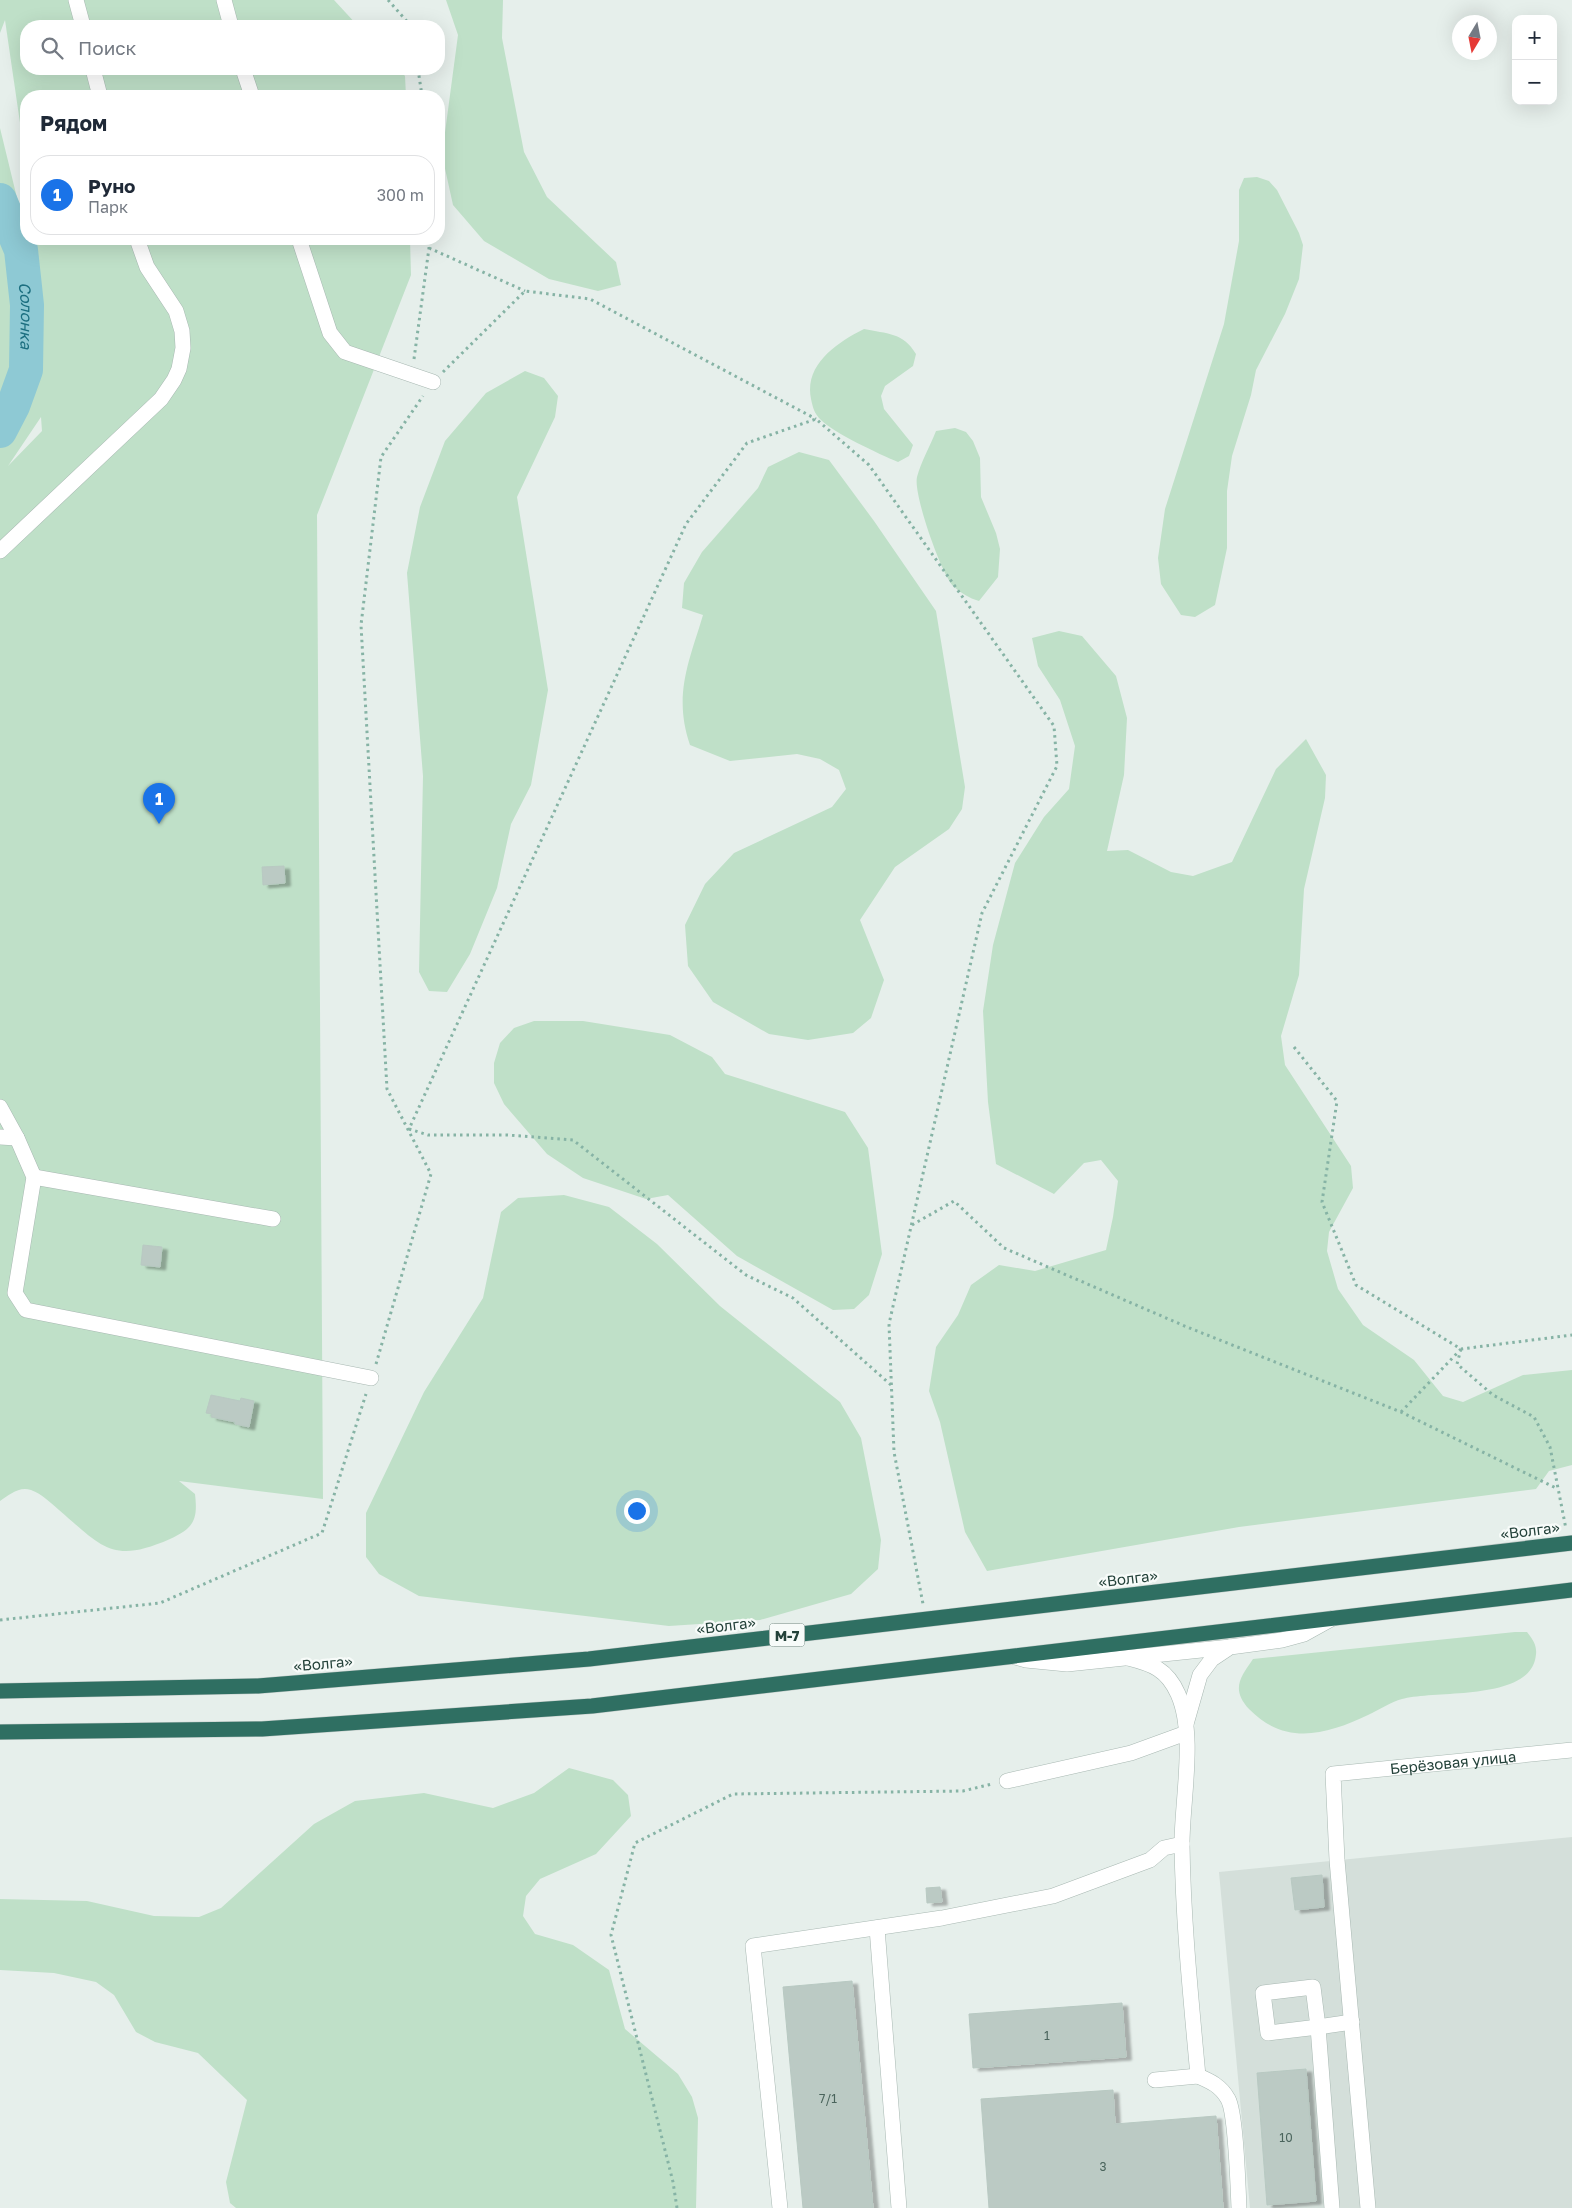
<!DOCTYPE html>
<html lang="ru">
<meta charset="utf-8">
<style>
:root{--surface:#fff;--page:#f6f6f7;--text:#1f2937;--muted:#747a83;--line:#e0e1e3;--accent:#1a73e8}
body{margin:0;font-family:"Golos Text",sans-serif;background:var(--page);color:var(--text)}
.controls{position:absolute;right:15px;top:15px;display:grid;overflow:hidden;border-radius:10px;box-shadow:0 5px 20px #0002}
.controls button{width:45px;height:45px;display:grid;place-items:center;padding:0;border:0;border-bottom:1px solid var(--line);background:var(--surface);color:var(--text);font:25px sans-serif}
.compass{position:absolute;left:1452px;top:15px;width:45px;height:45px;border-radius:50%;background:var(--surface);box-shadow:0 5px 20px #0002;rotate:190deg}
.you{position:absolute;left:636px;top:1510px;width:18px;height:18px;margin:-12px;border:4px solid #fff;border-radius:50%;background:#1a73e8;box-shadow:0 0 0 8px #1a73e833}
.badge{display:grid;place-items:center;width:32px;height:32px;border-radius:50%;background:var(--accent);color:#fff;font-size:16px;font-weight:700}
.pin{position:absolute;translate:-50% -41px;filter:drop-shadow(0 1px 2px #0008)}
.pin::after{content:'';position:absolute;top:26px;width:18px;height:15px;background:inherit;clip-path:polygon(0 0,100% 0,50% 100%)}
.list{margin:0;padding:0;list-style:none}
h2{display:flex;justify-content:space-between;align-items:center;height:65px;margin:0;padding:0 20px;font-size:21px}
h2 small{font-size:16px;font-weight:400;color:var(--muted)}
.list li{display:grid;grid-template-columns:32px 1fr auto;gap:15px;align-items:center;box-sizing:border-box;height:80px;margin:0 10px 10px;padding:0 10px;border:1px solid var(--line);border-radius:20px}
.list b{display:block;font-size:19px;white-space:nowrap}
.list p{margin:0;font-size:16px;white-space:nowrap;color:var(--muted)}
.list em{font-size:16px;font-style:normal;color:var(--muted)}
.icon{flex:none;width:28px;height:28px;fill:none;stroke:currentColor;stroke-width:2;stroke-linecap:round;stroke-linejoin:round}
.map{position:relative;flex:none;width:1572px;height:2208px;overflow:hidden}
.search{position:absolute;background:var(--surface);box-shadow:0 5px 20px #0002;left:20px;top:20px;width:425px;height:55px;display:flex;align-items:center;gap:12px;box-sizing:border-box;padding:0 18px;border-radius:20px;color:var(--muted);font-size:19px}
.panel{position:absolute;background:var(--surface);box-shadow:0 5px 20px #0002;left:20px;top:90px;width:425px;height:155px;border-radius:20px}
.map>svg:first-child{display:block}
.built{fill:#d4dfda}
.green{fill:#bfe0c8;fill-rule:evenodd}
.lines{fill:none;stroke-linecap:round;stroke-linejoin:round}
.river{stroke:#8ec9d4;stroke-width:34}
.building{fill:#bbcac4;stroke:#b8c9c2;filter:url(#shadow)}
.minor-casing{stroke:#a8b8b2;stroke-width:16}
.highway-casing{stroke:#c2cac8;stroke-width:16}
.path{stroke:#86b3a5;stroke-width:3;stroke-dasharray:2.5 4;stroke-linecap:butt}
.minor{stroke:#fff;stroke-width:15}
.highway{stroke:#2f6f62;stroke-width:15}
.labels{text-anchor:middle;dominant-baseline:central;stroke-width:4.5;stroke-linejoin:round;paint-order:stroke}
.number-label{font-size:12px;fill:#4a645c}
.shield{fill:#f7fbf9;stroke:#637a73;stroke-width:1}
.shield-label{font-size:14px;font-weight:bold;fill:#24423a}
.street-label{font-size:15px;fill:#24423a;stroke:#f7fbf9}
.water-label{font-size:16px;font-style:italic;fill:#1c6f80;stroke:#f7fbf9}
</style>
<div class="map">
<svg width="1572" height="2208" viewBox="0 0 1572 2208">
<defs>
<filter id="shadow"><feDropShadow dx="5.5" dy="3" stdDeviation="1" flood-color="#0004"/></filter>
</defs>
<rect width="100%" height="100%" fill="#e6efeb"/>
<path class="built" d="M1572 1837V2208H1250L1219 1872Z"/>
<path class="green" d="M0 0H334L358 26H26V69H399L405 76 406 96H26V164L5 20 0 33Z
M446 0H503L502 38 524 152 547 197 616 262 621 285 598 291 549 279 484 241 453 205 442 155 458 35Z
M0 128 18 202 26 216V239H410L411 275 317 515 323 1499 179 1481 195 1494C198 1520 194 1528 170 1539 113 1564 103 1548 59 1510 51 1503 42 1494 31 1490 19 1486 9 1495 0 1501ZM41 417 42 431 8 466Z
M1257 177 1269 181 1277 190 1299 233 1303 245 1299 279 1285 314 1256 370 1251 395 1232 456 1227 491V548L1215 605 1195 617 1181 615 1161 584 1158 558 1165 509 1224 324 1239 241V190L1244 178Z
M864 329C887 334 903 332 916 354L913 366 885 386 881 396 884 409 913 445 909 456 898 462C879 454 834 433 821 420 814 413 813 408 811 399 804 365 836 343 864 329Z
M525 371 544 378 558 396 555 417 517 497 548 690 531 785 511 824 497 888 470 954 447 992 429 991 419 972 423 776 407 573 420 507 445 441 486 393Z
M955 428 966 432 973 441 980 458 981 497 996 533 1000 549 998 577 979 601C969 598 961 593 953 586 941 573 913 494 917 477 921 462 930 446 936 431Z
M799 452 829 460 874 521 936 611 965 787 962 809 949 829 895 867 860 920 884 980 871 1018 853 1033 808 1040 769 1034 713 1002 688 966 685 925 705 884 734 853 832 807 846 789 839 770 820 759 797 754 730 761 690 745C673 695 689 662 703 615L682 608 684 583 702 552 758 488 768 467Z
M1059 631 1082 636 1116 676 1127 718 1124 775 1107 851 1128 850 1171 872 1193 876 1232 862 1276 769 1306 739 1326 775 1325 798 1304 889 1299 975 1281 1036 1285 1065 1351 1166 1353 1188 1329 1232 1327 1251 1338 1289 1363 1325 1414 1360 1443 1396 1463 1402 1523 1375 1572 1370V1465L1549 1471 1536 1489 1239 1527 987 1571 965 1532 940 1422 929 1391 936 1347 958 1315 971 1285 999 1265 1035 1271 1106 1250 1113 1217 1118 1181 1101 1160 1084 1163 1054 1194 996 1164 988 1102 983 1011 993 945 1015 863 1044 817 1069 789 1075 746 1060 700 1038 666 1032 638Z
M534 1021H583L670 1035 712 1057 725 1074 845 1112 868 1148 882 1254 869 1295 854 1309 833 1310 737 1256 668 1195 646 1199 583 1178 547 1154 504 1104 494 1083V1063L500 1043 514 1028Z
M564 1195 609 1207 657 1244 720 1306 840 1402 861 1438 881 1540 878 1569 851 1594 760 1620 669 1626 419 1596 379 1574 366 1557V1513L424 1392 483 1298 501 1212 518 1198Z
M1515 1632H1527C1535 1642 1538 1648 1535 1660 1525 1701 1432 1690 1402 1699 1391 1702 1379 1710 1368 1715 1326 1735 1285 1746 1249 1709 1231 1689 1240 1678 1253 1659Z
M569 1768 613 1780 628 1795 631 1816 596 1854 540 1879 526 1896 523 1916 535 1934 573 1945 609 1970 625 2029 678 2074 692 2097 698 2118 696 2208H236L230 2203 226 2182 247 2100 198 2053 155 2042 136 2032 114 1995 96 1982 54 1973 0 1970V1899L87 1901 154 1916 199 1917 221 1908 314 1824 355 1801 424 1793 493 1808 534 1793Z"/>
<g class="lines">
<path class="river" id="s1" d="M0 200 21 250 27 305 26 370 13 406 0 431"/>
</g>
<path class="building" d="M284 866 285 883 263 885 262 867Z
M143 1245 162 1247 160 1267 141 1265Z
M211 1395 240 1401 241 1398 254 1401 249 1427 235 1424V1422L211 1417 212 1414 206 1413Z
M1322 1875 1324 1907 1295 1910 1291 1878Z
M940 1887 942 1902 927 1903 926 1888Z
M852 1981 873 2208H803L783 1987Z
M1122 2003 1126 2057 973 2068 969 2014Z
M1306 2069 1316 2201 1267 2205 1257 2073Z
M1113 2090 1115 2124 1216 2116 1223 2208H989L981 2099Z"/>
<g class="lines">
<defs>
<g id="minor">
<path d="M76 0 83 26"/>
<path d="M224 0 231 26"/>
<path d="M93 69 100 96"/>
<path d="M243 69 252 96"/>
<path d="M299 239 330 333 345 352 433 382"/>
<path d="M0 551 161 399 174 380 179 369 183 348 182 331 176 311 147 267 137 239"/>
<path d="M0 1107 17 1138 34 1177 15 1293 26 1310 371 1378"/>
<path d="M0 1137 17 1138"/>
<path d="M34 1177 273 1219"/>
<path d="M1015 1657 1026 1660 1067 1664 1230 1647"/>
<path d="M1128 1658C1152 1664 1167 1669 1178 1694 1196 1734 1182 1800 1182 1844 1183 1921 1191 1999 1198 2076L1155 2080"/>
<path d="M1186 1724 1200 1675 1212 1659 1230 1647 1282 1640 1304 1634 1333 1618"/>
<path d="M1007 1781 1131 1753 1186 1733"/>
<path d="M877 1928 899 2208"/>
<path d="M1313 1987 1318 2027 1268 2033 1263 1993Z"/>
<path d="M1198 2076C1210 2081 1221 2086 1228 2099 1236 2113 1238 2187 1239 2208"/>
<path d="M780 2208 753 1946 942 1918 1053 1896 1150 1860 1164 1848 1182 1844"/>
<path d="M1332 2208 1318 2027 1352 2022"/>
<path id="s2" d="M1368 2208 1337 1860 1333 1774 1572 1750"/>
</g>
<path id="highway" d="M0 1691 258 1686 589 1659 1572 1543
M0 1732 262 1729 592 1706 1572 1590"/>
</defs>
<use href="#minor" class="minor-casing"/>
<use href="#highway" class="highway-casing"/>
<path class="path" d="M388 0 411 26
M418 69 422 96
M429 248 525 291
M414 359 429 248V239
M443 372 525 291 590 299 816 419
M1294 1047 1337 1101 1322 1202 1356 1285 1461 1349 1572 1335
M912 1225 954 1201 1004 1248 1187 1327 1401 1412 1558 1489
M1461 1349 1457 1364 1493 1395 1534 1417 1550 1447 1566 1529
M376 1364 431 1174 387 1089 361 625 381 457 423 396
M891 1385 793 1298 746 1275 573 1140 507 1135H428L409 1129 686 524 747 443 816 419 869 465 1054 726 1057 766 982 913 889 1324 894 1452 923 1604
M1401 1412 1461 1349
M0 1620 160 1603 322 1533 366 1394
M677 2208 673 2182 611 1935 635 1843 733 1794 963 1791 992 1784"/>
<use href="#minor" class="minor"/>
<use href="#highway" class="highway"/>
</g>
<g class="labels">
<g class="number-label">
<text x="1047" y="2035">1</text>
<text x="828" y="2098">7/1</text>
<text x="1286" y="2137">10</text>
<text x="1103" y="2166">3</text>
</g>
<rect class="shield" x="769.5" y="1623.5" width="35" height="23" rx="4"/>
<g class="shield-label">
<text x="787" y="1635">М-7</text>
</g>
<g class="street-label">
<text transform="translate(1530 1530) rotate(-7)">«Волга»</text>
<text transform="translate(1128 1578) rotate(-7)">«Волга»</text>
<text transform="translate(726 1625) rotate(-7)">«Волга»</text>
<text transform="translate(323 1663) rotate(-5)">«Волга»</text>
<text stroke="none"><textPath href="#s2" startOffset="556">Берёзовая улица</textPath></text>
</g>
<g class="water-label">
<text stroke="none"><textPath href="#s1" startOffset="120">Солонка</textPath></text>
</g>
</g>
</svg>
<div class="controls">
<button>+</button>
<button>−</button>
</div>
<svg class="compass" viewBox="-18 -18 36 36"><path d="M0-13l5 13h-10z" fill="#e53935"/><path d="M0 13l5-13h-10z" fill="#747a83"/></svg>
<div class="you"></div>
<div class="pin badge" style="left:159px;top:824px">1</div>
<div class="search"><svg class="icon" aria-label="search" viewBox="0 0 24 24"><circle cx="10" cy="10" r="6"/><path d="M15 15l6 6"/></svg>Поиск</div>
<section class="panel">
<h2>Рядом<small></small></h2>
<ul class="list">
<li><span class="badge">1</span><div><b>Руно</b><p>Парк</p></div><em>300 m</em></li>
</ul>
</section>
</div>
